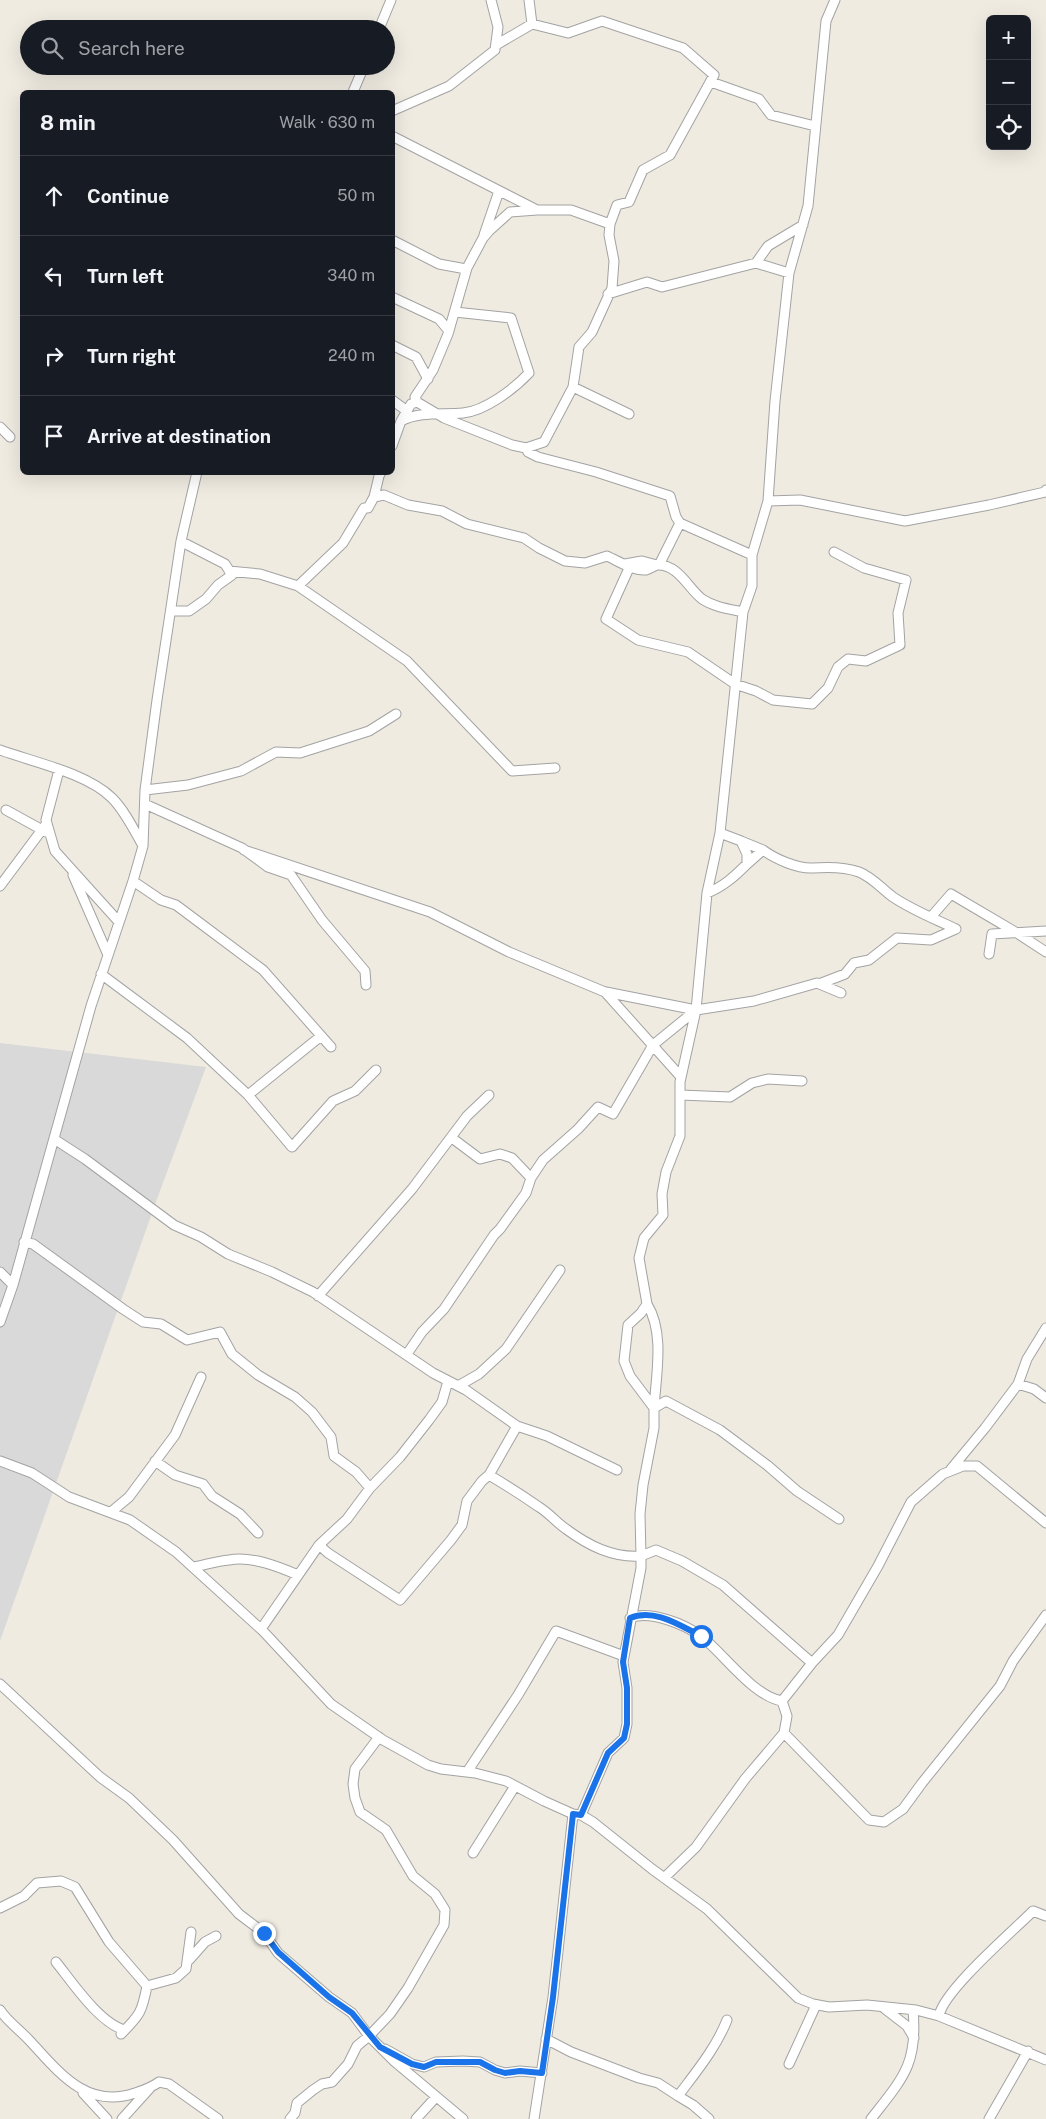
<!DOCTYPE html>
<meta charset="utf-8">
<style>
:root{--surface:#171b24;--page:#20242c;--text:#f1f3f6;--muted:#9ea1a6;--line:#363941}
body{margin:0;font-family:"Public Sans",sans-serif;background:var(--page);color:var(--text)}
.controls{position:absolute;right:15px;top:15px;display:grid;overflow:hidden;border-radius:8px;box-shadow:0 5px 20px #0002}
.controls button{width:45px;height:45px;display:grid;place-items:center;padding:0;border:0;border-bottom:1px solid var(--line);background:var(--surface);color:var(--text);font:25px sans-serif}
.stop{position:absolute;width:15px;height:15px;margin:-11px;border:4px solid #1a73e8;border-radius:50%;background:#fff}
.stop.end{background:#1a73e8;border-color:#fff;box-shadow:0 1px 5px #0008}
.list{margin:0;padding:0;list-style:none}
h2{display:flex;justify-content:space-between;align-items:center;height:65px;margin:0;padding:0 20px;font-size:21px}
h2 small{font-size:16px;font-weight:400;color:var(--muted)}
.list li{display:grid;grid-template-columns:32px 1fr auto;gap:15px;align-items:center;box-sizing:border-box;height:80px;padding:0 20px;border-top:1px solid var(--line)}
.list b{display:block;font-size:19px;white-space:nowrap}
.list em{font-size:16px;font-style:normal;color:var(--muted)}
.icon{flex:none;width:28px;height:28px;fill:none;stroke:currentColor;stroke-width:2;stroke-linecap:round;stroke-linejoin:round}
.map{position:relative;flex:none;width:1046px;height:2119px;overflow:hidden}
.search{position:absolute;background:var(--surface);box-shadow:0 5px 20px #0002;left:20px;top:20px;width:375px;height:55px;display:flex;align-items:center;gap:12px;box-sizing:border-box;padding:0 18px;border-radius:28px;color:var(--muted);font-size:19px}
.panel{position:absolute;background:var(--surface);box-shadow:0 5px 20px #0002;left:20px;top:90px;width:375px;height:385px;border-radius:8px}
.map>svg:first-child{display:block}
.residential{fill:#dad9d9}
.lines{fill:none;stroke-linecap:round;stroke-linejoin:round}
.minor-casing{stroke:#a3a3a3;stroke-width:11}
.minor{stroke:#fff;stroke-width:9}
.route{stroke:#1a73e8;stroke-width:6}
</style>
<div class="map">
<svg width="1046" height="2119" viewBox="0 0 1046 2119">
<rect width="100%" height="100%" fill="#efebe1"/>
<path class="residential" d="M0 1043 206 1067 157 1199 0 1641Z"/>
<g class="lines">
<defs>
<path id="minor" d="M529 0 532 24
M379 29 391 0
M496 45 532 24 568 33 602 21 683 48 714 75 670 155 643 170 629 202 617 205 610 224
M711 82 759 99 771 115 815 126
M353 92 364 66
M392 111 449 86 495 50 498 27 491 0
M392 136 537 210
M484 235 499 191
M392 240 439 264 466 269
M756 263 768 246 803 225
M608 294 647 282 662 287 756 263 789 273
M392 297 439 319 449 331
M392 345 416 357 428 379
M573 387 629 414
M392 400 407 411
M401 421C420 411 443 415 463 413 485 411 514 389 529 373L511 318 455 312
M0 427 10 437
M392 446 401 421 411 404 417 402 444 418 512 445 526 448 544 442 573 387 579 347 592 332 612 288 614 261 609 235 610 224 571 210H537L510 212 489 231 483 238 467 268 448 334 433 370 415 397 417 402
M526 448 528 452 538 457 596 472 670 496 676 517 680 523
M374 497 379 476 381 472
M768 501 800 500 905 521 989 505 1045 492 1046 490
M657 565C678 564 688 588 702 599 714 607 729 609 743 612
M659 565 680 523 752 555
M630 566 606 619 638 640 688 652 735 684 756 691 773 700 812 704 828 688 838 667 848 659 866 661 900 645 898 613 906 580 864 568 834 552
M229 571 260 574 298 586 343 543 364 508H368L374 497 384 495 408 505 442 511 467 524 524 538 539 548 565 561 585 563 607 556C618 561 633 571 646 570 649 569 654 566 657 565L642 561 625 564
M298 586 407 661 512 771 555 768
M176 611H189L206 599 218 585 232 575 225 564 186 544
M0 750C33 762 87 773 112 798 125 811 134 830 143 846
M59 770 46 820 55 851 119 922
M145 790 188 785 241 771 276 752 300 753 369 731 396 714
M145 804 242 848 268 867 291 875 322 920 365 971 366 985
M6 810 46 832
M741 841 763 850 747 864
M244 850 430 912 509 952 605 992 681 1077
M763 850C775 859 798 869 813 868 827 867 845 867 859 872 872 877 882 889 893 897 912 910 935 919 956 929
M73 875 108 955
M133 881 161 900 176 905 263 970 331 1047
M0 886 47 823
M707 893C723 887 735 876 747 864V854L741 841 720 833
M931 917 951 894 1017 933 1046 952
M989 954 992 934 1046 931
M101 974 187 1038 248 1095 292 1147 333 1101 355 1091 376 1070
M819 984 845 974 854 963 869 960 897 938 931 940 956 929
M606 992 696 1010
M248 1095 321 1036
M680 1095 730 1097 752 1083 768 1079 802 1081
M452 1138 480 1159 500 1154 512 1158 531 1178
M54 1139 85 1159 174 1225 201 1237 228 1254 272 1272 313 1292 433 1373 466 1390 517 1426
M24 1242 33 1244 123 1309 143 1322 161 1324 187 1340 220 1332 232 1354 258 1375 295 1397 312 1412 331 1437 334 1456 356 1472 370 1488 347 1519 319 1545 328 1553 400 1600 451 1540 462 1525 467 1501 482 1481 489 1475
M0 1272 13 1285
M318 1296 412 1189 467 1116 489 1095
M647 1304C665 1333 656 1375 654 1408
M0 1322 13 1285 91 1006 133 881 143 846 145 790 157 700 181 541 197 472
M407 1354 422 1332 444 1309 494 1235 500 1229 526 1193 531 1178 543 1160 578 1129 598 1107 613 1114 653 1045 696 1010 707 893 720 833 743 612 752 586V555L768 501 775 401 789 273 808 206 826 21 835 0
M1018 1384 1027 1359 1046 1328
M458 1386 479 1374 506 1349 560 1270
M654 1408 666 1401 720 1430 767 1465 797 1491 839 1519
M0 1461 32 1473 69 1497 130 1520 176 1552 263 1631 331 1704 383 1740 428 1765 441 1769 475 1773 506 1781 544 1801 573 1814 581 1815 593 1822 652 1869 707 1909 798 1998 813 2004 829 2007 867 2005 916 2010 939 2016 1046 2060
M155 1461 175 1475 203 1484 212 1496 240 1514 258 1533
M951 1469 985 1428 1018 1384 1034 1389 1046 1398
M617 1470 547 1436 517 1426 489 1475C506 1485 523 1496 539 1507 549 1513 556 1522 566 1529 589 1546 613 1558 641 1556L640 1514 643 1485 654 1428V1408L630 1376 624 1361 628 1325 641 1313 647 1304 639 1258 644 1238 663 1215 662 1194 666 1172 680 1136V1082L696 1010 754 1001 817 983 841 993
M370 1488 400 1457 429 1420 442 1402 448 1381
M111 1512 129 1497 175 1435 201 1377
M194 1567C205 1565 217 1561 229 1560 252 1556 277 1566 298 1575
M630 1618C650 1610 685 1624 702 1637 724 1654 753 1696 782 1701
M261 1629 319 1545
M0 1684 100 1777 129 1798 173 1840 239 1914 264 1933 278 1953 329 1997 352 2013 369 2036 357 2046 348 2064 332 2082 322 2084 313 2090 297 2103 295 2113 290 2119
M784 1733 787 1716 782 1701 812 1663 838 1635 878 1566 911 1502 943 1474 963 1466H977L1046 1523
M379 1737 355 1769 353 1784 355 1798 360 1812 386 1830 413 1876 435 1894 445 1910 444 1925 408 1988 390 2014 369 2036 394 2061 463 2119
M467 1772 518 1695 556 1631 624 1656
M581 1815 608 1753 624 1738 627 1724V1688L623 1662 641 1568V1556L656 1550 682 1561 723 1585 812 1663
M473 1853 515 1786
M664 1878 696 1847 745 1779 784 1733 869 1820 884 1822 903 1809 922 1783 1000 1686 1013 1661 1046 1615
M0 1908 24 1896 37 1883 61 1881 75 1887 109 1942 147 1986C142 2012 140 2015 121 2034
M189 1960 205 1942 216 1936
M56 1962C72 1982 100 2024 125 2030
M147 1986 176 1978 186 1969 191 1932
M885 2009 907 2026 914 2038
M0 2010C8 2022 20 2030 29 2040 58 2071 86 2110 135 2093 144 2090 151 2088 159 2082L169 2084 218 2119
M939 2016C943 1991 1013 1931 1033 1911L1046 1916
M546 2039 571 2052 639 2078 658 2083 678 2096
M385 2049 412 2064 424 2067 436 2062 463 2061 480 2062 495 2070 505 2073 520 2071 542 2073
M789 2064 816 2005
M83 2093 107 2119
M122 2119 150 2088
M416 2119 436 2097
M534 2119 553 1997 573 1814
M709 2119 693 2105 678 2096C696 2072 716 2048 727 2020
M871 2119C903 2078 918 2064 913 2010
M989 2119 1028 2051"/>
</defs>
<use href="#minor" class="minor-casing"/>
<use href="#minor" class="minor"/>
</g>
<g class="lines">
<path class="route" d="M264 1933 278 1952 329 1997 352 2013 380 2047 412 2064 424 2067 436 2062H480L495 2070 505 2073 520 2071 542 2073 553 1997 573 1814 581 1815 608 1753 624 1738 627 1724V1688L623 1662 630 1618C654 1608 679 1625 701 1636"/>
</g>
</svg>
<div class="controls">
<button>+</button>
<button>−</button>
<button><svg class="icon" aria-label="locate" viewBox="0 0 24 24"><circle cx="12" cy="12" r="6"/><path d="M12 2v4M12 18v4M2 12h4M18 12h4"/></svg></button>
</div>
<div class="stop" style="left:701px;top:1636px"></div>
<div class="stop end" style="left:264px;top:1933px"></div>
<div class="search"><svg class="icon" aria-label="search" viewBox="0 0 24 24"><circle cx="10" cy="10" r="6"/><path d="M15 15l6 6"/></svg>Search here</div>
<section class="panel">
<h2>8 min<small>Walk · 630 m</small></h2>
<ul class="list">
<li><svg class="icon" aria-label="ahead" viewBox="0 0 24 24"><path d="M12 20V5M6 11l6-6 6 6"/></svg><div><b>Continue</b></div><em>50 m</em></li>
<li><svg class="icon" aria-label="left" viewBox="0 0 24 24"><path d="M17 20v-9H6M10 6l-5 5 5 5"/></svg><div><b>Turn left</b></div><em>340 m</em></li>
<li><svg class="icon" aria-label="right" viewBox="0 0 24 24"><path d="M7 20v-9h11M14 6l5 5-5 5"/></svg><div><b>Turn right</b></div><em>240 m</em></li>
<li><svg class="icon" aria-label="arrive" viewBox="0 0 24 24"><path d="M6 21V4h12l-3 4 3 4H6"/></svg><div><b>Arrive at destination</b></div></li>
</ul>
</section>
</div>
